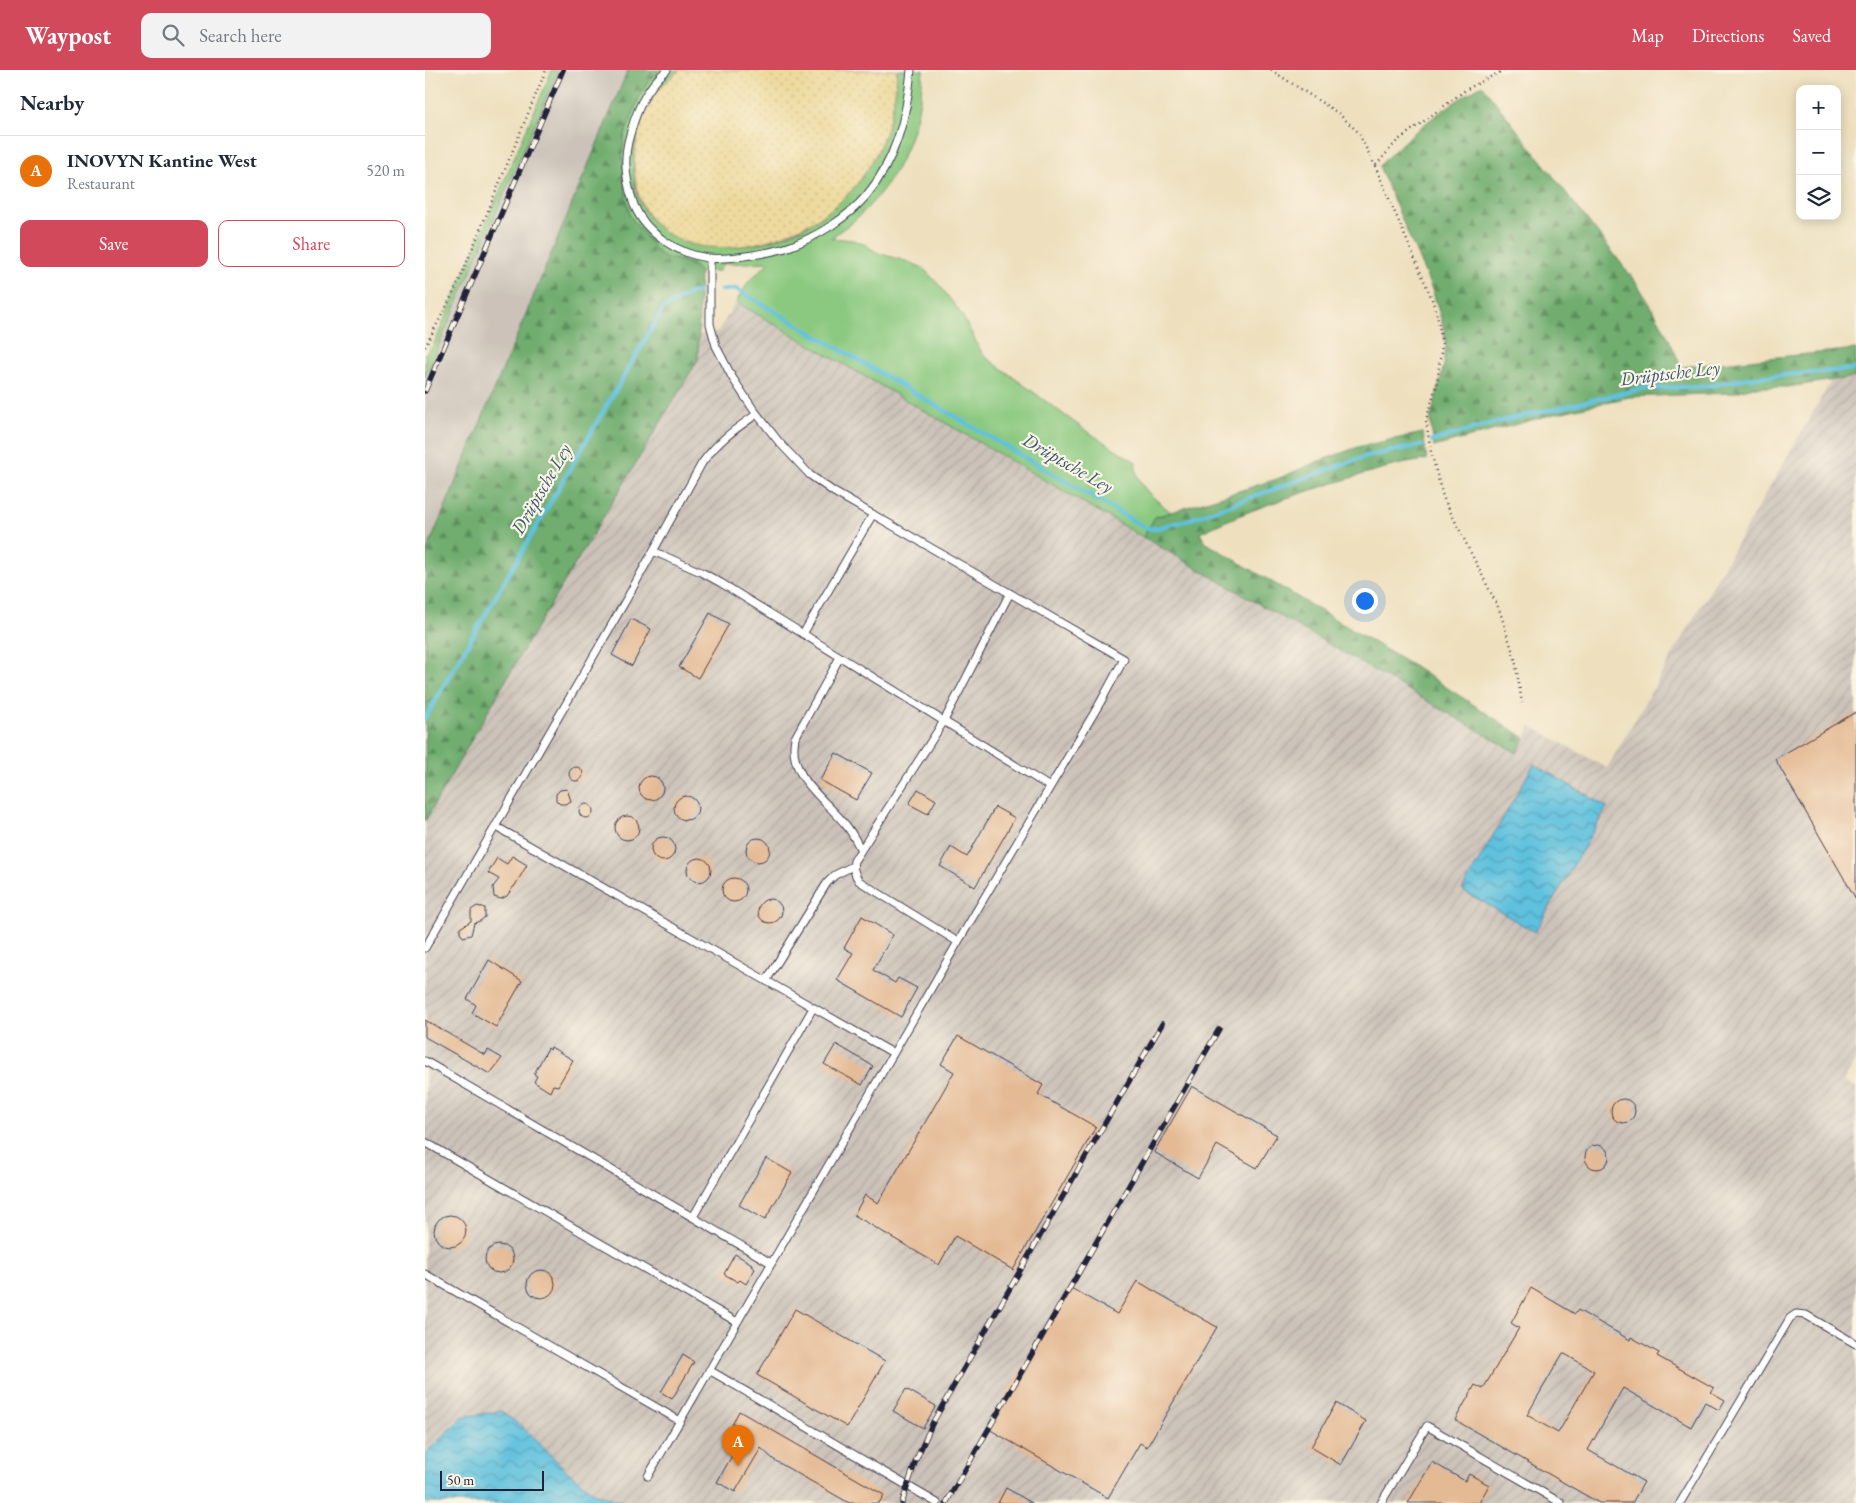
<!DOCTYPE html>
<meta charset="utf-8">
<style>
:root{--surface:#fff;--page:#f2f2f3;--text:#1f2937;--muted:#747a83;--line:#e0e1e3;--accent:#d1495b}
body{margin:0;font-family:"EB Garamond",serif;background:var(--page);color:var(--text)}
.controls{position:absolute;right:15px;top:15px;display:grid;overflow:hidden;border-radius:10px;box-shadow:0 2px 12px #0003}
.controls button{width:45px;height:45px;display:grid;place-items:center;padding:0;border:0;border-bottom:1px solid var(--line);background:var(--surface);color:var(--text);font:25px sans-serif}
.scale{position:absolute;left:15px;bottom:12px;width:104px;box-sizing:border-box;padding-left:5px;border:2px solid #22223b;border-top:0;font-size:14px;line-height:18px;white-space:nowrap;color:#22223b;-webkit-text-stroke:4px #fcf5e5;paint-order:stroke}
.you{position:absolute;left:939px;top:530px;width:18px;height:18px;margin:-12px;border:4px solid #fff;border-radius:50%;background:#1a73e8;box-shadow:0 0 0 8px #1a73e833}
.badge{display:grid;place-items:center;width:32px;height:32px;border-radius:50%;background:var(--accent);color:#fff;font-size:16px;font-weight:700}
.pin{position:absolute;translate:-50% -41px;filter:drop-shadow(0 1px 2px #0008)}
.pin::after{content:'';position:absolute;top:26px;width:18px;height:15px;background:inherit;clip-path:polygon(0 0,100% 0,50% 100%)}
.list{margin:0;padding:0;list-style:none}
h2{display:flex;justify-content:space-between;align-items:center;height:65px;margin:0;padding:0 20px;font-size:21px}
h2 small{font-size:16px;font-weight:400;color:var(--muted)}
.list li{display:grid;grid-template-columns:32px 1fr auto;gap:15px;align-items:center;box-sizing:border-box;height:70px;padding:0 20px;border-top:1px solid var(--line)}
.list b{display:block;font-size:19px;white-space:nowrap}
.list p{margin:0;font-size:16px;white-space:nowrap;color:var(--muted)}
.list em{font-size:16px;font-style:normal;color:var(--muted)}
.actions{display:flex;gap:10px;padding:15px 20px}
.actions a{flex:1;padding:11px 0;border:1px solid var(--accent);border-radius:10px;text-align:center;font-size:18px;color:var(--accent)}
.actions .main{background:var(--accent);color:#fff}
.icon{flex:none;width:28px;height:28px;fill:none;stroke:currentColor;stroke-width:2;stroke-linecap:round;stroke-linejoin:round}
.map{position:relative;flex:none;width:1431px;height:1433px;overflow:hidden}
header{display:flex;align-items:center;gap:30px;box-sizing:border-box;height:70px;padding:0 25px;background:var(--accent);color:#fff}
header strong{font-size:24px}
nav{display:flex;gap:28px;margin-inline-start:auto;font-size:18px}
.search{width:350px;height:45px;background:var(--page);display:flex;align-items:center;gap:12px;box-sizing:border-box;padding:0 18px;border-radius:10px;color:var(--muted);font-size:19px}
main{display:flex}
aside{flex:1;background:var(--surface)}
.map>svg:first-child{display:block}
.industrial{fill:url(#industrial-furrows)}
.railway{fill:#ccc2b9}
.grass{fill:#8bc980;stroke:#56765e}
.forest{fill:url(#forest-firs);stroke:#496854}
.sand{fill:url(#sand-dots);stroke:#887e6c}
.water{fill:url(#water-waves);stroke:#40728c}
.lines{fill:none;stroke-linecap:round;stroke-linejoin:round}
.stream{stroke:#5fc1de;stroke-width:4.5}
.building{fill:#e4ba94;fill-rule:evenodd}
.service-casing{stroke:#413e4f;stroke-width:9}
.path{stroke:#413e4f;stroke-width:2.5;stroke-dasharray:1 4;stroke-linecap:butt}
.service{stroke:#fff;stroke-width:7}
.rail-casing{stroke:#22223b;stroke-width:5.5}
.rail{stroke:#fcf5e5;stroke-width:4;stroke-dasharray:11;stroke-linecap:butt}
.labels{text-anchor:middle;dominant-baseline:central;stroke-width:4.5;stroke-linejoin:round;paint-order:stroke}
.water-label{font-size:19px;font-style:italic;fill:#375a74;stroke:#fcf5e5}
</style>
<header>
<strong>Waypost</strong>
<div class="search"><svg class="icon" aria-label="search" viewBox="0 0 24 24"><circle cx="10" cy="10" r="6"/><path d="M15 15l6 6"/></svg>Search here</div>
<nav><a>Map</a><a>Directions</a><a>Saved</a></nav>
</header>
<main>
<aside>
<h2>Nearby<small></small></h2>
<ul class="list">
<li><span class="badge" style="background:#e8710a">A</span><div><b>INOVYN Kantine West</b><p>Restaurant</p></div><em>520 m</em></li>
</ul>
<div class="actions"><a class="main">Save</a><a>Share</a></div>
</aside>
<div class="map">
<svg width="1431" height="1433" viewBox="0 0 1431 1433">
<defs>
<pattern id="industrial-furrows" width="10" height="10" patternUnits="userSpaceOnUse" patternTransform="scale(1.25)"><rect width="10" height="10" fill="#ccc2b9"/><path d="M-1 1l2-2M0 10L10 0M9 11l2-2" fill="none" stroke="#afa6a0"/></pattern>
<pattern id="forest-firs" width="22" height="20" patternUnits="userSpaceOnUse" patternTransform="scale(1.25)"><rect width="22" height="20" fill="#70ad6e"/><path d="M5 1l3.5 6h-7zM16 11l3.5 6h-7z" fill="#5c8c5c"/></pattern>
<pattern id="sand-dots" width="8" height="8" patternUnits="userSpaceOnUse" patternTransform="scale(1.25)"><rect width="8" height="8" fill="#eeda9e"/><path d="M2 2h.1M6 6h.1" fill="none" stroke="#ccbb89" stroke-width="1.8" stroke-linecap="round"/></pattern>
<pattern id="water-waves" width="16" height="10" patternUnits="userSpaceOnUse" patternTransform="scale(1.25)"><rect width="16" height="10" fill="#5fc1de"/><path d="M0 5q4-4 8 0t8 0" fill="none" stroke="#4e9cb5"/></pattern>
</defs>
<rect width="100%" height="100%" fill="#fcf5e5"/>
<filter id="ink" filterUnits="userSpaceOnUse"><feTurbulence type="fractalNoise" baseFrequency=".02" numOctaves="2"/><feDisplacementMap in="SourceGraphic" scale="10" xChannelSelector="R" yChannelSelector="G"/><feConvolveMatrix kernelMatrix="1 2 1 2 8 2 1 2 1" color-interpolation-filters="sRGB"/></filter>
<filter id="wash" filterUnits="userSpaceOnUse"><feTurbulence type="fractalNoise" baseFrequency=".0096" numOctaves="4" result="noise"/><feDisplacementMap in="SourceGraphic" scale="20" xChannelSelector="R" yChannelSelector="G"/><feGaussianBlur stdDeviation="1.12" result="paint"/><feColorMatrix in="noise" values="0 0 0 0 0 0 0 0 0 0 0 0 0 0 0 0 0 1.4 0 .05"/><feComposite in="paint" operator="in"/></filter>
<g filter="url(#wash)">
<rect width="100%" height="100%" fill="#eee0bf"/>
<path class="industrial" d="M311 232 1092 683 1106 656 1182 698 1406 311 1431 307V989L1419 1011 1431 1018V1433H0V751L97 582 234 269 293 262Z"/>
<path class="railway" d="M133 0H203L0 485V307Z"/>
<path class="grass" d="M127 0H133L0 307V284L8 276Z
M235 0H254C248 6 240 12 235 18 219 37 210 68 209 92 209 98 209 105 209 111 221 188 312 187 367 163 391 153 418 133 433 113 459 78 470 43 472 0H498C495 59 475 109 431 149 423 156 414 161 406 168L428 170 439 174 453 183 484 192 498 198 516 217 537 245 558 285 660 360 711 392C708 415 732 430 747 443L730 447 718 467 311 232 324 211 344 192 298 194 294 201 275 202 267 194 235 185 205 146 201 125 197 84 199 67 216 23 223 12Z"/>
<path class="forest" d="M203 0H235L223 12 216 23 199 67 197 84 201 125 205 146 235 185 267 194 275 202 273 290 97 582 0 751V485Z
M1057 15 1210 211C1229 239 1244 266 1256 297L1431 279V307L1362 317H1328L1308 323 1204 327 1129 344 1009 377 1005 351 1019 295 1021 274 1017 252 1008 222 954 96C984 64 1019 37 1057 15Z
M998 363 1002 390C973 393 945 402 916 411 869 425 820 441 775 463L780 472 990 597 1100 668 1092 683 718 467 730 447 852 409 894 391 936 376Z"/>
<path class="sand" d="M254 0H472C470 43 459 78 433 113 380 184 209 221 209 92 210 68 219 37 235 18 240 12 248 6 254 0Z"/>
<path class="water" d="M1109 694 1182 737 1110 862 1037 820Z
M76 1341 97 1357 143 1402 171 1424 204 1433H0V1387L6 1378 37 1347Z"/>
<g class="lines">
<path class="stream" d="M296 220 311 219 719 457 728 459 763 450 939 387 997 375
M1007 371 1072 352 1216 319 1284 316 1323 308 1431 299
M0 648 238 239 265 223 273 222"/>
</g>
<g id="blocks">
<path class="building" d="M285 543 304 554 273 608 254 597Z
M206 549 226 559 207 596 187 585Z
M1431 642V829L1350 689Z
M411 683 447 703 431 730 395 710Z
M144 704a7 7 0 1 1 14 0a7 7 0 1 1-14 0Z
M214 718a12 12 0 1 1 24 0a12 12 0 1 1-24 0Z
M142 719 146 731 140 734H135L131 730V724L135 720Z
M493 719 511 730 503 744 484 734Z
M249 738a12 12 0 1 1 24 0a12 12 0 1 1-24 0Z
M154 741a7 7 0 1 1 14 0a7 7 0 1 1-14 0Z
M570 737 590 748 550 817 515 796 526 777 542 787Z
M190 758a12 12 0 1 1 24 0a12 12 0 1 1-24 0Z
M226 779a12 12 0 1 1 24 0a12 12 0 1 1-24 0Z
M321 780a12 12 0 1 1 24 0a12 12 0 1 1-24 0Z
M87 786 102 795 89 817H88L82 826 76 829 69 827 68 817 74 809 63 803 72 788 82 794Z
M262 800a12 12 0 1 1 24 0a12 12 0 1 1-24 0Z
M297 820a12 12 0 1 1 24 0a12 12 0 1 1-24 0Z
M333 841a12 12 0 1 1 24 0a12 12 0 1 1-24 0Z
M52 836 60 838V847L55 851 49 853 46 865 38 867 35 863V858L46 851V840Z
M437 846 468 865 448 900 470 913 473 908 492 918 476 947 412 910 428 883 419 878Z
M64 890 97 911 71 957 47 943 51 935 42 929Z
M0 950 60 985 63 980 77 988 65 1004 0 967Z
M533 966 618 1015 613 1024 671 1057 588 1200 530 1166 514 1195 429 1145 440 1125 453 1133 505 1044 529 1002 516 994Z
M411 974 448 996 437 1015 399 994Z
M126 977 148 990 133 1016 128 1015 125 1022 109 1012 112 1006 109 1004 123 978 125 980Z
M767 1016 852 1065 832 1098 792 1075 773 1108 729 1082Z
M1186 1041a12 12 0 1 1 24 0a12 12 0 1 1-24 0Z
M1160 1087a12 12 0 1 1 24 0a12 12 0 1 1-24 0Z
M341 1088 367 1103 340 1150 314 1135Z
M9 1161a16 16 0 1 1 32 0a16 16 0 1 1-32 0Z
M60 1189a14 14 0 1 1 28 0a14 14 0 1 1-28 0Z
M310 1184 327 1194 326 1196 330 1199 321 1214 315 1210 313 1212 299 1204Z
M102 1214a14 14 0 1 1 28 0a14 14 0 1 1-28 0Z
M712 1211 792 1257 722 1377 715 1373 683 1428 562 1358 644 1217 692 1244Z
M1106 1218 1150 1244 1153 1240 1205 1270 1206 1267 1234 1283 1232 1286 1289 1318 1286 1322 1300 1330 1294 1340 1280 1332 1266 1357 1198 1318 1163 1380 1219 1412 1207 1433H1174L1030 1350 1050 1315 1058 1319 1094 1258 1086 1253ZM1138 1283 1169 1301 1133 1363 1102 1345Z
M370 1239 460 1291 422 1357 332 1305Z
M258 1285 269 1292 247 1329 236 1322Z
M481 1319 511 1336 498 1358 468 1341Z
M911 1333 941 1351 916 1395 886 1377Z
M314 1341 459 1425 454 1433H424L349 1390 336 1378 310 1422 292 1412 320 1363 307 1355Z
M1007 1392 1040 1411 1044 1404 1064 1415 1054 1433H983Z
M581 1418 607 1433H573Z"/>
</g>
</g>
<g filter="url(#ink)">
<use href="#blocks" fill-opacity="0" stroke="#413e4f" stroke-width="1"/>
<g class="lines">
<defs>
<path id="service" d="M242 0C219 19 210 44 203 72 198 93 202 115 209 135 221 164 253 184 283 188 302 190 348 183 366 176 393 166 422 148 441 126 471 90 482 46 486 0
M228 481 278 503 296 513 625 717
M378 564 448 444
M415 587 370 668C362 706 399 728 420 754 427 762 431 771 436 780
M70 756 468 983
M533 872 434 811C430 805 427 799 429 791L519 651 585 523
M0 878 201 530 277 393C294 370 309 360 332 344
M341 911 402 813 410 805 428 796
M0 991 346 1193
M0 1072 312 1252
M268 1147 388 938
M0 1204 255 1351
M284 1300 512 1433
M223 1406 533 872 675 633 699 589 409 422 385 405 354 372 328 339 307 307 291 276 285 254V188
M956 1433 1002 1356 1136 1433
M1255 1433 1365 1248 1371 1244 1381 1245 1431 1274"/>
</defs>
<use href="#service" class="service-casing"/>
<path class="path" d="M846 0 913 43 933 62 950 96 1007 229 1013 250 1017 274 1012 313 1001 350 1006 382 1018 427 1074 539 1090 589 1097 633
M951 95 972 71 1003 48 1042 19 1079 0
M0 277 32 216 121 0"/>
<use href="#service" class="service"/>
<defs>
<path id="rail" d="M0 321 138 0
M477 1433 491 1390 508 1352 737 954
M521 1433 794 959"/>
</defs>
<use href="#rail" class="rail-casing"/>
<use href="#rail" class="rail"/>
</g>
</g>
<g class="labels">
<g class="water-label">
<text transform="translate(1245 303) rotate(-7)">Drüptsche Ley</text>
<text transform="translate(643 393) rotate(30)">Drüptsche Ley</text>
<text transform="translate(116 419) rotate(-60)">Drüptsche Ley</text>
</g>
</g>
</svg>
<div class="controls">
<button>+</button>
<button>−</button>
<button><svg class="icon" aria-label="layers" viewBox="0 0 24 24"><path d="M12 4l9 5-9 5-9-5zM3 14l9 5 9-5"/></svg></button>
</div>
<div class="scale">50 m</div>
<div class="you"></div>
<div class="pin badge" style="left:313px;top:1396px;background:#e8710a">A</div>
</div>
</main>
